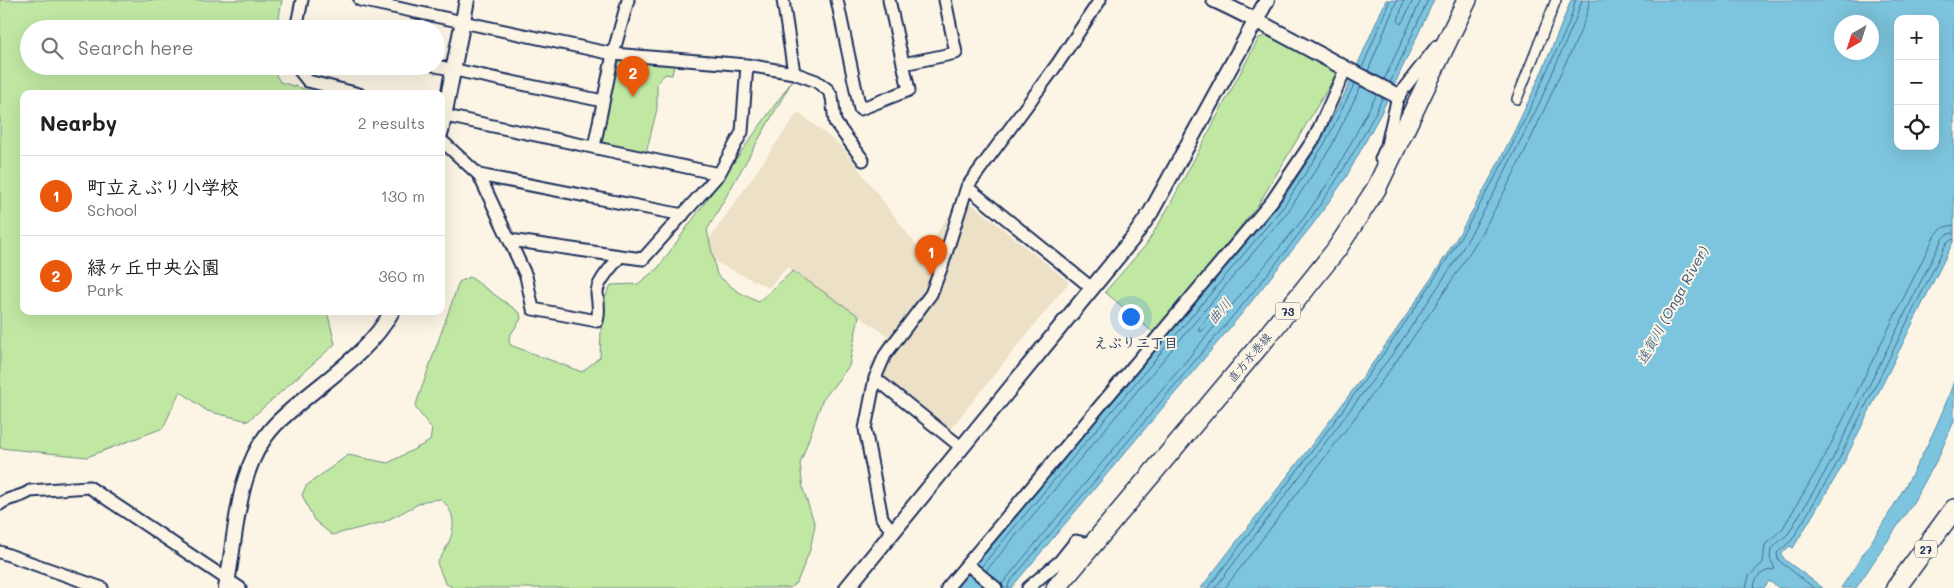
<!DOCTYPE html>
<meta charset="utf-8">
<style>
:root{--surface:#fff;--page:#f2f2f2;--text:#202124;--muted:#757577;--line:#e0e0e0;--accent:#ea580c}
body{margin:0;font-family:Mali,"Klee One",sans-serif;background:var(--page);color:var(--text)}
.controls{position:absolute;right:15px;top:15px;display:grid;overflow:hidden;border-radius:10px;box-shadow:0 5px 20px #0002}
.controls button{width:45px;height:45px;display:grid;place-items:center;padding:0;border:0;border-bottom:1px solid var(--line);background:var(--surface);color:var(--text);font:25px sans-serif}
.compass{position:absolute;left:1834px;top:15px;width:45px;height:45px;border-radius:50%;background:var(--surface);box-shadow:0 5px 20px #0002;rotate:219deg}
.you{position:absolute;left:1130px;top:316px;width:18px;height:18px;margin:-12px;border:4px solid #fff;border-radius:50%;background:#1a73e8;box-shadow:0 0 0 8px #1a73e833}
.badge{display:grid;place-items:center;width:32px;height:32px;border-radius:50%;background:var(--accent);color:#fff;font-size:16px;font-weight:700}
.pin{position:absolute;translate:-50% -41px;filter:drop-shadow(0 1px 2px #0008)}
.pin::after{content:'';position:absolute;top:26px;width:18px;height:15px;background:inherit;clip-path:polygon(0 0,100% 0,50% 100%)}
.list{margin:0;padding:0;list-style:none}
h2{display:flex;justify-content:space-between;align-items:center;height:65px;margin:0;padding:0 20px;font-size:21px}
h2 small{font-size:16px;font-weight:400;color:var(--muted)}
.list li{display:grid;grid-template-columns:32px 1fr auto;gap:15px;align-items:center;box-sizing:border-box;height:80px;padding:0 20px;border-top:1px solid var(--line)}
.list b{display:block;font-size:19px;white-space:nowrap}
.list p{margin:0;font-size:16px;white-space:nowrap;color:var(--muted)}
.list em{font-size:16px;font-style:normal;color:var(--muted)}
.icon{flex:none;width:28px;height:28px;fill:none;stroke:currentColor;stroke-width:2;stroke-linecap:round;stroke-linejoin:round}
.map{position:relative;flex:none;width:1954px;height:588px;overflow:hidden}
.search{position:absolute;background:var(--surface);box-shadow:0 5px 20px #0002;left:20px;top:20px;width:425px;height:55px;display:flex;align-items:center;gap:12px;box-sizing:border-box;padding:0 18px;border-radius:28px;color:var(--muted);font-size:19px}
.panel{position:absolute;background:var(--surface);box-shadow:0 5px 20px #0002;left:20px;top:90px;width:425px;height:225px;border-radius:10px}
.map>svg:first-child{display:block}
.built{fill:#ece0c6}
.green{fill:#c1e8a3;stroke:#6e8c80}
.water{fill:#7dc5de;stroke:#5689ab;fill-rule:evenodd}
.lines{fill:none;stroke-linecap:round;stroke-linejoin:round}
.shore{stroke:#426b91;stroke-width:1}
.pedestrian-casing{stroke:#1b2f5e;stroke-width:12}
.minor-casing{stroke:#1b2f5e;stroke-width:15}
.tertiary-casing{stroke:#1b2f5e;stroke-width:18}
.primary-casing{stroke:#1b2f5e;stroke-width:22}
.pedestrian{stroke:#fcf5e5;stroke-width:9}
.minor{stroke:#fcf5e5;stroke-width:11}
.tertiary{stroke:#fcf5e5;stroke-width:14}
.primary{stroke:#fcf5e5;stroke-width:19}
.labels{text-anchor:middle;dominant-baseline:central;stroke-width:4;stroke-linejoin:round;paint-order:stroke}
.shield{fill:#fcf5e5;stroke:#5e6a86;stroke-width:1}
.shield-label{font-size:11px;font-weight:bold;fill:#1b2f5e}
.street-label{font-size:12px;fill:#1b2f5e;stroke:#fcf5e5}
.water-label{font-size:14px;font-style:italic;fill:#34547e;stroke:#fcf5e5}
.neighbourhood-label{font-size:14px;font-weight:bold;fill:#1b2f5e;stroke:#fcf5e5}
</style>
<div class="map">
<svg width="1954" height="588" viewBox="0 0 1954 588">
<rect width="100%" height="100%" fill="#fcf5e5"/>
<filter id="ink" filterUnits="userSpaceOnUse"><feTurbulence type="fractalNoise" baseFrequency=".02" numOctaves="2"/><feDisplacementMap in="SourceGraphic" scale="10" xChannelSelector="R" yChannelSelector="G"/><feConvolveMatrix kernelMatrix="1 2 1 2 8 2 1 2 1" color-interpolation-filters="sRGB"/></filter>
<g filter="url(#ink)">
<path class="built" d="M798 112 842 147 923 254 962 196 1069 282 948 432 869 366 888 336 787 267 769 288 699 254Z"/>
<path class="green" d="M0 0H282L277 29H29V66H271L280 82 322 94H24V311H327L335 344 248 421 207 411 180 391 163 428 87 457 0 448Z
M1268 35 1337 73 1258 205 1154 333 1105 292 1146 245 1167 210 1259 38Z
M623 59 674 65 672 75 665 74 657 84V109L646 153 603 146 600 141 616 64Z
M792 81 707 230 717 275 737 291 758 302 793 271 859 316 849 366 822 401 800 464 803 489 815 525 810 550 797 582 790 588H454L445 583 437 563C451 542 463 519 441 499L424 501 384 522 332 535 314 520 302 495 306 486 348 455 388 463 430 441 432 429 415 407 459 282 470 277 520 313 521 319 509 337 510 345 582 372 600 357 602 304 611 285 638 284 658 268Z"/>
<path class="water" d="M1386 0H1434L1381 113 1345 179 1313 224 1239 317 1011 588H956L1280 203 1321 141 1346 91Z
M1571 0H1954V240L1840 470 1793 548 1790 546 1781 554 1785 560 1823 588H1779L1769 581 1764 588H1201C1284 479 1374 370 1447 254 1496 174 1538 87 1571 0ZM1898 19H1935V146H1898ZM1872 22V52H1842V22Z
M1954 381V421L1938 458 1911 506 1856 588H1841C1885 521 1928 457 1954 381Z"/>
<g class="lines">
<path class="shore" d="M1404 0 1398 21 1400 24 1402 23 1413 0
M1362 68 1390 0
M1368 71 1397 0
M1384 80 1421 0
M1390 83 1428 0
M1224 298H1227L1228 301 1202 331H1199V328Z
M981 567 1284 206 1325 143 1355 83
M986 571 1289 210 1331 147 1361 86
M1002 584 1304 218 1335 173 1377 94
M1008 588 1009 583C1073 507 1136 432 1199 356 1268 275 1337 195 1383 97
M1208 588C1329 427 1460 270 1541 84 1550 62 1573 22 1575 0
M1215 588 1394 352 1456 260 1494 193 1540 102 1575 20 1582 0
M1225 588C1305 482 1390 377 1462 265 1499 207 1530 143 1557 81 1566 61 1589 20 1589 0
M1746 588 1749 576 1763 563 1765 545 1783 528 1823 460 1935 235 1944 227 1954 225
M1754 588C1755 574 1764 571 1775 569L1770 558 1771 549 1788 534 1830 464 1942 239 1947 234 1954 233
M1814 588 1778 560 1777 553 1792 540 1835 467 1947 242 1954 239"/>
<defs>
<path id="pedestrian" d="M1517 99 1556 0"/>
<path id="minor" d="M360 0 613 54 747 65 794 73 816 81 828 90 832 97 835 122 863 160
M783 0 794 73
M837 0 860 109 909 90 889 0
M296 29 302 0
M903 64 956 53 945 0
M296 66 308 81 359 94
M436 66 603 101
M441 115 719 174
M441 140 479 175 526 276 533 309 597 321C600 311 598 304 597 293 597 281 613 266 620 256L643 259 719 174 742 132 747 65
M594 147 613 54 628 0
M1381 159 1387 145 1398 96 1437 46
M479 175 683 215
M967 187 1093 289
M510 240 620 256
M875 378 961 447
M0 504C8 497 21 498 30 491L89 487 240 588
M893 532 882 518 865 429 875 378 885 355 931 294 942 266 967 187 1058 63 1100 0
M0 552 102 588
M967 564 996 588
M947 588 1272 201 1315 137 1345 70
M1028 588 1060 561 1076 541 1092 545"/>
<path id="tertiary" d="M1214 0C1277 29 1336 65 1398 96
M441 132 467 0
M226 588C237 535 235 467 275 425 310 389 369 356 392 311
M847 588 1133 238 1151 212 1267 0"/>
<path id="primary" d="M1056 588 1265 339 1336 250 1376 189 1467 0
M1896 588 1954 509"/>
</defs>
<use href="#pedestrian" class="pedestrian-casing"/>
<use href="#minor" class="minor-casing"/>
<use href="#tertiary" class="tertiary-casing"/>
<use href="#primary" class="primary-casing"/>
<use href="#pedestrian" class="pedestrian"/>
<use href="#minor" class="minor"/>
<use href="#tertiary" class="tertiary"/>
<use href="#primary" class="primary"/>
</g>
</g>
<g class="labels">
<g class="shield">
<rect x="1275.5" y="302.5" width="25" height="17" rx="4"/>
<rect x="1915" y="540.5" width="22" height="17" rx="4"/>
</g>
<g class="shield-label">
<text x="1288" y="311">73</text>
<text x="1926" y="549">27</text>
</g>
<g class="street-label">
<text transform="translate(1249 357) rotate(-50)">直方水巻線</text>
</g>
<g class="water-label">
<text transform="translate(1672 305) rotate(-61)">遠賀川 (Onga River)</text>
<text transform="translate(1219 311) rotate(-49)">曲川</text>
</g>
<g class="neighbourhood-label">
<text x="1136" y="342">えぶり二丁目</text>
</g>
</g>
</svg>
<div class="controls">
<button>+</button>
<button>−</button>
<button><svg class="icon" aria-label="locate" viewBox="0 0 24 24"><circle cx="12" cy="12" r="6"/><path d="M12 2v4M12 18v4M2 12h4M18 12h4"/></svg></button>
</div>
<svg class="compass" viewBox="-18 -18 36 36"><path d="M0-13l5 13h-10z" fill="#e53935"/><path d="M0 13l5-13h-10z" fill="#757577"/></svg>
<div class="you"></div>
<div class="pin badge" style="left:931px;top:276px">1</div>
<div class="pin badge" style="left:633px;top:97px">2</div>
<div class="search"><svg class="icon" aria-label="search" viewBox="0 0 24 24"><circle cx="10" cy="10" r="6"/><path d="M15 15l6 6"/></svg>Search here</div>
<section class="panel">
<h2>Nearby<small>2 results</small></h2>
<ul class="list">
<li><span class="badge">1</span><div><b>町立えぶり小学校</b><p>School</p></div><em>130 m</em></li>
<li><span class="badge">2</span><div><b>緑ヶ丘中央公園</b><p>Park</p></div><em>360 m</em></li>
</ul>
</section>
</div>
